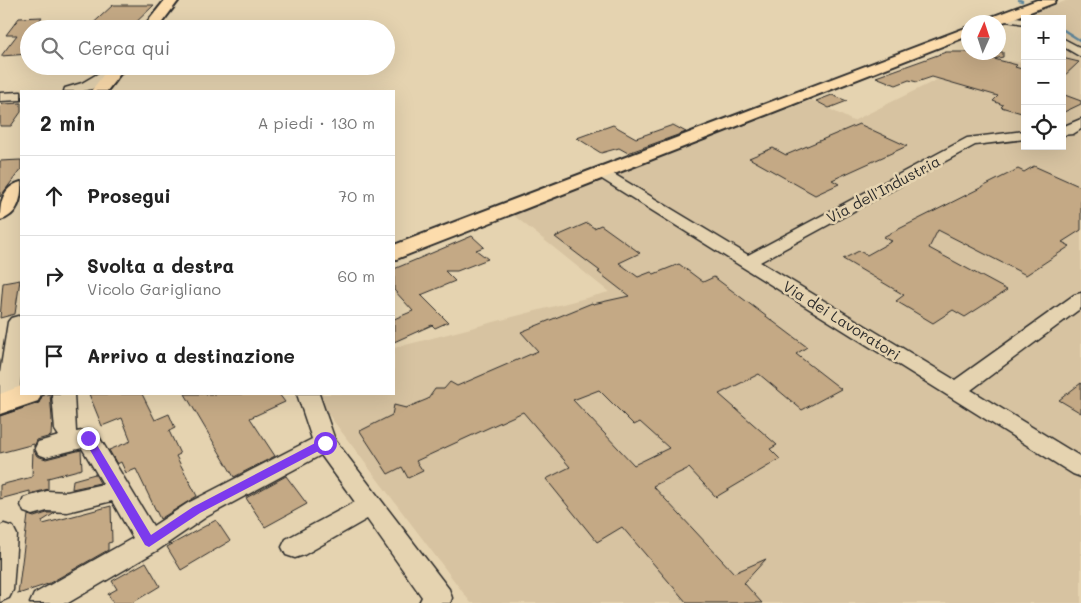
<!DOCTYPE html>
<html lang="it">
<meta charset="utf-8">
<style>
:root{--surface:#fff;--page:#f2f2f2;--text:#222;--muted:#767676;--line:#e0e0e0}
body{margin:0;font-family:Mali,sans-serif;background:var(--page);color:var(--text)}
.controls{position:absolute;right:15px;top:15px;display:grid;overflow:hidden;border-radius:0px;box-shadow:0 5px 20px #0002}
.controls button{width:45px;height:45px;display:grid;place-items:center;padding:0;border:0;border-bottom:1px solid var(--line);background:var(--surface);color:var(--text);font:25px sans-serif}
.compass{position:absolute;left:961px;top:15px;width:45px;height:45px;border-radius:50%;background:var(--surface);box-shadow:0 5px 20px #0002;rotate:3deg}
.stop{position:absolute;width:15px;height:15px;margin:-11px;border:4px solid #7c3aed;border-radius:50%;background:#fff}
.stop.end{background:#7c3aed;border-color:#fff;box-shadow:0 1px 5px #0008}
.list{margin:0;padding:0;list-style:none}
h2{display:flex;justify-content:space-between;align-items:center;height:65px;margin:0;padding:0 20px;font-size:21px}
h2 small{font-size:16px;font-weight:400;color:var(--muted)}
.list li{display:grid;grid-template-columns:32px 1fr auto;gap:15px;align-items:center;box-sizing:border-box;height:80px;padding:0 20px;border-top:1px solid var(--line)}
.list b{display:block;font-size:19px;white-space:nowrap}
.list p{margin:0;font-size:16px;white-space:nowrap;color:var(--muted)}
.list em{font-size:16px;font-style:normal;color:var(--muted)}
.icon{flex:none;width:28px;height:28px;fill:none;stroke:currentColor;stroke-width:2;stroke-linecap:round;stroke-linejoin:round}
.map{position:relative;flex:none;width:1081px;height:603px;overflow:hidden}
.search{position:absolute;background:var(--surface);box-shadow:0 5px 20px #0002;left:20px;top:20px;width:375px;height:55px;display:flex;align-items:center;gap:12px;box-sizing:border-box;padding:0 18px;border-radius:28px;color:var(--muted);font-size:19px}
.panel{position:absolute;background:var(--surface);box-shadow:0 5px 20px #0002;left:20px;top:90px;width:375px;height:305px;border-radius:0px}
.map>svg:first-child{display:block}
.built{fill:#d7c3a1}
.lines{fill:none;stroke-linecap:round;stroke-linejoin:round}
.stream{stroke:#60869a;stroke-width:2.5}
.building{fill:#c4a985;stroke:#2b2b2b;fill-rule:evenodd}
.minor-casing{stroke:#2b2b2b;stroke-width:3}
.major-casing{stroke:#2b2b2b;stroke-width:4}
.minor{fill:#e5d3b0;fill-rule:evenodd}
.major{fill:#fcdcac;fill-rule:evenodd}
.route{fill:#7c3aed}
.labels{text-anchor:middle;dominant-baseline:central;stroke-width:5;stroke-linejoin:round;paint-order:stroke}
.street-label{font-size:15px;fill:#2b2b2b;stroke:#e5d3b0}
</style>
<div class="map">
<svg width="1081" height="603" viewBox="0 0 1081 603">
<rect width="100%" height="100%" fill="#e5d3b0"/>
<filter id="ink" filterUnits="userSpaceOnUse"><feTurbulence type="fractalNoise" baseFrequency=".02" numOctaves="2"/><feDisplacementMap in="SourceGraphic" scale="10" xChannelSelector="R" yChannelSelector="G"/><feConvolveMatrix kernelMatrix="1 2 1 2 8 2 1 2 1" color-interpolation-filters="sRGB"/></filter>
<g filter="url(#ink)">
<path class="built" d="M1068 0H1081V603H471L316 398 315 394H394V348L609 292 512 214 647 161 812 100 853 121 971 63 991 58 1023 63 1025 61V146H1062V19L1022 18Z"/>
<g class="lines">
<path class="stream" d="M1019 0 1022 1
M1062 29 1081 41"/>
</g>
<path class="building" d="M113 5H154L129 29H87Z
M42 17 33 29H29V54L1 56 17 35H6L19 18Z
M946 52H1003V57L994 59 1017 65 1015 67 1025 70V114L1001 107 1003 105 993 101 998 96 932 77 917 82 909 80 896 85 876 77Z
M1062 58 1079 62 1062 78Z
M1062 94 1081 101V104L1062 113Z
M832 95 847 101 829 108 816 101Z
M21 103V112L11 126H0V107L3 104Z
M859 124 907 146 832 180 839 184 815 195 749 158 773 148 786 155Z
M613 125 636 138 673 125 686 132 628 153 619 148 601 153 577 138Z
M21 160V169L0 197V161Z
M1034 166 1081 187V230L1062 242 1070 246 1026 275 938 230 929 248 1007 290 965 317 953 310 933 323 896 301 904 295 843 259 859 251 867 255 892 241 883 237 1018 169 1024 172Z
M587 223 594 228 601 225 640 253 619 263 638 277 651 272 654 274 679 264 703 282 714 277 807 347 796 354 841 389 802 410 759 374 719 394 777 445 770 449 780 459 716 497 689 468 653 486 734 573 766 559 744 583 762 603H687L622 527 597 542 546 479 570 467 523 412 416 461 423 471 408 478 402 467 388 474 360 431 392 415 394 405 406 408 428 399 435 389H444L450 382 457 386 538 351 521 332 592 303 593 304 629 296 598 272 600 271 555 237ZM599 390 634 425 640 422 669 448 634 465 573 400Z
M472 236 484 247 476 250 488 259 457 271H445L455 281 421 295 448 322 435 328 432 325 394 342V319L413 311 394 290V269Z
M20 280 15 314 0 318 3 283Z
M1081 383V413L1059 400Z
M50 394 52 418 51 436 37 440 34 447V444L0 453V416L39 403 42 396Z
M89 394H142L155 420 169 414 175 428 169 431 180 454 176 456 197 496 160 519 136 469 126 473 121 462 117 464 109 450 131 441 122 418 102 426Z
M185 394H279L285 402 250 418 275 456 234 477Z
M33 449 37 456 46 459 81 450 82 469 48 478V489L30 494V491L0 499V485L32 477Z
M95 474 100 483 72 489 73 480Z
M286 476 307 504 265 527 246 498Z
M111 506 112 542 108 543V550L48 584 18 594 28 515 34 517 47 513H55L42 521 43 524Z
M216 520 230 541 181 570 167 547Z
M146 562 160 586 132 603H113L108 594 117 589 112 581Z"/>
<g class="lines">
<defs>
<path id="minor" d="M1003 15 1029 19H1025V24L999 20 998 18 999 16Z
M1062 38 1081 48V57L1062 46Z
M111 66 124 67 92 89 83 91H64L65 88 82 83Z
M21 92V100L0 101V93Z
M1081 119V129L1073 134 1062 135V127Z
M1025 131V139L975 145 760 262 955 380 1074 295 1081 293V308L971 390 1081 457V477L1073 474 597 176 594 173 597 170H607L748 255 967 138Z
M18 316 21 317C21 340 25 388 14 407L6 410 0 408V373L8 322 11 318Z
M52 394H74L76 432 88 430 96 432 153 526 188 503 312 439 297 394H319L335 440 449 589 452 598 450 603H419L422 597 367 519 304 555 295 558 286 555 282 547 286 539 355 502 321 455 206 517 158 550 68 603H30L34 594 133 538 112 501 67 512 47 511 33 515 24 512 21 505 24 498 47 491 67 492 103 484 82 448 46 457 38 454 35 448 38 442 59 436 55 430Z
M4 524 13 527 17 535 13 590 9 598 0 602V526Z"/>
<path id="major" d="M165 0H179L157 29H142Z
M1037 0H1056L1054 3 998 24 984 22 986 19Z
M968 27V36L394 260V245Z
M110 66H126L107 91H91Z
M21 182C22 198 18 216 0 220 0 204 2 187 21 182Z
M21 386V394H41L38 401 0 414V394Z"/>
</defs>
<use href="#minor" class="minor-casing"/>
<use href="#major" class="major-casing"/>
<use href="#minor" class="minor"/>
<use href="#major" class="major"/>
</g>
</g>
<path class="route" d="M88 434 91 435 151 535 193 507 321 440 325 439 330 443 328 446 200 513 149 547 145 545 83 438Z"/>
<g class="labels">
<g class="street-label">
<text transform="translate(883 189) rotate(-28)">Via dell'Industria</text>
<text transform="translate(842 320) rotate(32)">Via dei Lavoratori</text>
</g>
</g>
</svg>
<div class="controls">
<button>+</button>
<button>−</button>
<button><svg class="icon" aria-label="locate" viewBox="0 0 24 24"><circle cx="12" cy="12" r="6"/><path d="M12 2v4M12 18v4M2 12h4M18 12h4"/></svg></button>
</div>
<svg class="compass" viewBox="-18 -18 36 36"><path d="M0-13l5 13h-10z" fill="#e53935"/><path d="M0 13l5-13h-10z" fill="#767676"/></svg>
<div class="stop" style="left:325px;top:443px"></div>
<div class="stop end" style="left:88px;top:438px"></div>
<div class="search"><svg class="icon" aria-label="search" viewBox="0 0 24 24"><circle cx="10" cy="10" r="6"/><path d="M15 15l6 6"/></svg>Cerca qui</div>
<section class="panel">
<h2>2 min<small>A piedi · 130 m</small></h2>
<ul class="list">
<li><svg class="icon" aria-label="ahead" viewBox="0 0 24 24"><path d="M12 20V5M6 11l6-6 6 6"/></svg><div><b>Prosegui</b></div><em>70 m</em></li>
<li><svg class="icon" aria-label="right" viewBox="0 0 24 24"><path d="M7 20v-9h11M14 6l5 5-5 5"/></svg><div><b>Svolta a destra</b><p>Vicolo Garigliano</p></div><em>60 m</em></li>
<li><svg class="icon" aria-label="arrive" viewBox="0 0 24 24"><path d="M6 21V4h12l-3 4 3 4H6"/></svg><div><b>Arrivo a destinazione</b></div></li>
</ul>
</section>
</div>
